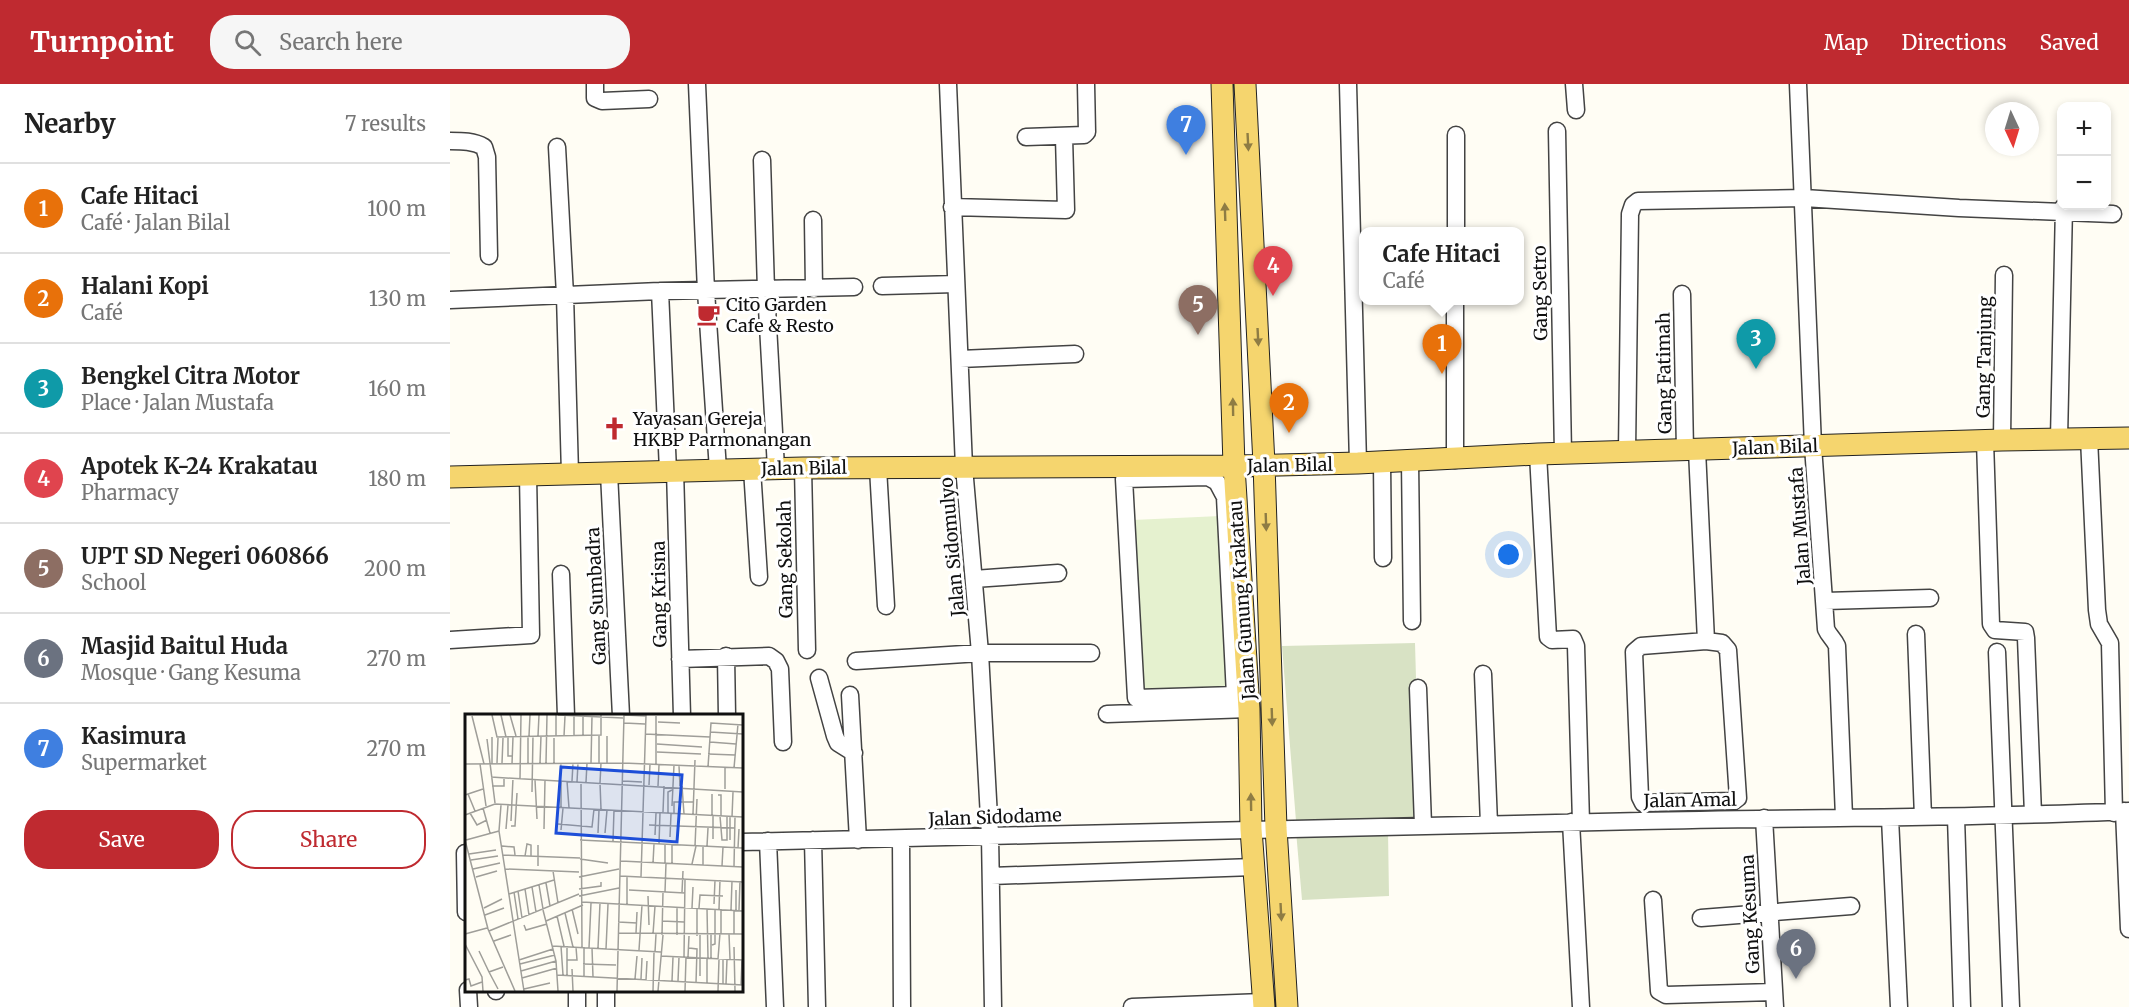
<!DOCTYPE html>
<meta charset="utf-8">
<style>
:root{--surface:#fff;--page:#f6f6f6;--text:#222;--muted:#767676;--line:#e0e0e0;--accent:#bf2a30}
body{margin:0;font-family:Merriweather,serif;background:var(--page);color:var(--text)}
.controls{position:absolute;right:18px;top:18px;display:grid;overflow:hidden;border-radius:12px;box-shadow:0 3px 9px #0003}
.controls button{width:54px;height:54px;display:grid;place-items:center;padding:0;border:0;border-bottom:2px solid var(--line);background:var(--surface);color:var(--text);font:30px sans-serif}
.compass{position:absolute;left:1535px;top:18px;width:54px;height:54px;border-radius:50%;background:var(--surface);box-shadow:0 3px 9px #0003;rotate:176deg}
.you{position:absolute;left:1059px;top:471px;width:21px;height:21px;margin:-15px;border:4px solid #fff;border-radius:50%;background:#1a73e8;box-shadow:0 0 0 9px #1a73e833}
.badge{display:grid;place-items:center;width:39px;height:39px;border-radius:50%;background:var(--accent);color:#fff;font-size:20px;font-weight:700}
.pin{position:absolute;translate:-50% -50px;filter:drop-shadow(0 2px 3px #0008)}
.pin::after{content:'';position:absolute;top:32px;width:21px;height:18px;background:inherit;clip-path:polygon(0 0,100% 0,50% 100%)}
.popup{position:absolute;left:909px;top:143px;width:165px;height:78px;box-sizing:border-box;display:grid;place-content:center;border-radius:12px;background:var(--surface);filter:drop-shadow(0 2px 4px #0005);font-size:20px;white-space:nowrap;color:var(--muted)}
.popup b{font-size:22px;color:var(--text)}
.popup::after{content:'';position:absolute;left:50%;top:100%;margin-left:-12px;border:12px solid transparent;border-top-color:var(--surface)}
.list{margin:0;padding:0;list-style:none}
h2{display:flex;justify-content:space-between;align-items:center;height:78px;margin:0;padding:0 24px;font-size:26px}
h2 small{font-size:20px;font-weight:400;color:var(--muted)}
.list li{display:grid;grid-template-columns:39px 1fr auto;gap:18px;align-items:center;box-sizing:border-box;height:90px;padding:0 24px;border-top:2px solid var(--line)}
.list b{display:block;font-size:22px;white-space:nowrap}
.list p{margin:0;font-size:20px;white-space:nowrap;color:var(--muted)}
.list em{font-size:20px;font-style:normal;color:var(--muted)}
.actions{display:flex;gap:12px;padding:18px 24px}
.actions a{flex:1;padding:14px 0;border:2px solid var(--accent);border-radius:24px;text-align:center;font-size:21px;color:var(--accent)}
.actions .main{background:var(--accent);color:#fff}
.icon{flex:none;width:33px;height:33px;fill:none;stroke:currentColor;stroke-width:2;stroke-linecap:round;stroke-linejoin:round}
.map{position:relative;flex:none;width:1679px;height:923px;overflow:hidden}
header{display:flex;align-items:center;gap:36px;box-sizing:border-box;height:84px;padding:0 30px;background:var(--accent);color:#fff}
header strong{font-size:28px}
nav{display:flex;gap:33px;margin-inline-start:auto;font-size:21px}
.search{width:420px;height:54px;background:var(--page);display:flex;align-items:center;gap:15px;box-sizing:border-box;padding:0 21px;border-radius:24px;color:var(--muted);font-size:22px}
main{display:flex}
aside{flex:1;background:var(--surface)}
.map>svg:first-child{display:block}
.cemetery{fill:#d8e2c4}
.pitch{fill:#e5f1cf}
.lines{fill:none;stroke-linecap:round;stroke-linejoin:round}
.minor-casing{stroke:#434343;stroke-width:19}
.major-casing{stroke:#212121;stroke-width:23}
.minor{stroke:#fff;stroke-width:16}
.major{stroke:#f5d56e;stroke-width:21}
.oneway{fill:#8e7c44}
.labels{text-anchor:middle;dominant-baseline:central;stroke-width:6;stroke-linejoin:round;paint-order:stroke}
.street-label{font-size:18px;fill:#101010;stroke:#fff}
.poi-label{font-size:18px;fill:#101010;stroke:#fff;text-anchor:start}
.inset-road{fill:none;stroke:#9f9e99;stroke-width:1.5}
.view{fill:#1d4ed8;fill-opacity:0.15;stroke:#1d4ed8;stroke-width:3}
.inset-edge{fill:none;stroke:#101010;stroke-width:3}
</style>
<header>
<strong>Turnpoint</strong>
<div class="search"><svg class="icon" aria-label="search" viewBox="0 0 24 24"><circle cx="10" cy="10" r="6"/><path d="M15 15l6 6"/></svg>Search here</div>
<nav><a>Map</a><a>Directions</a><a>Saved</a></nav>
</header>
<main>
<aside>
<h2>Nearby<small>7 results</small></h2>
<ul class="list">
<li><span class="badge" style="background:#e8710a">1</span><div><b>Cafe Hitaci</b><p>Café · Jalan Bilal</p></div><em>100 m</em></li>
<li><span class="badge" style="background:#e8710a">2</span><div><b>Halani Kopi</b><p>Café</p></div><em>130 m</em></li>
<li><span class="badge" style="background:#0f9aa8">3</span><div><b>Bengkel Citra Motor</b><p>Place · Jalan Mustafa</p></div><em>160 m</em></li>
<li><span class="badge" style="background:#e0444e">4</span><div><b>Apotek K-24 Krakatau</b><p>Pharmacy</p></div><em>180 m</em></li>
<li><span class="badge" style="background:#8d6e63">5</span><div><b>UPT SD Negeri 060866</b><p>School</p></div><em>200 m</em></li>
<li><span class="badge" style="background:#6b7280">6</span><div><b>Masjid Baitul Huda</b><p>Mosque · Gang Kesuma</p></div><em>270 m</em></li>
<li><span class="badge" style="background:#3f7fe0">7</span><div><b>Kasimura</b><p>Supermarket</p></div><em>270 m</em></li>
</ul>
<div class="actions"><a class="main">Save</a><a>Share</a></div>
</aside>
<div class="map">
<svg width="1679" height="923" viewBox="0 0 1679 923">
<rect width="100%" height="100%" fill="#fffdf4"/>
<path class="cemetery" d="M965 559 970 735 846 737 832 562Z
M846 747H938L939 812 852 816Z"/>
<path class="pitch" d="M770 432 778 604 691 608 683 436Z"/>
<g class="lines">
<defs>
<path id="minor" d="M145 0V14L152 17 199 15
M247 0 256 207 268 386
M498 0 514 383 530 569 540 752 543 923
M898 0 908 379
M1124 0 1126 26
M1348 0 1363 362 1376 545C1379 552 1384 555 1387 562L1394 733
M1107 47 1113 370
M576 53 634 51 637 48 636 0
M0 57C12 57 24 57 34 63L37 73 39 172
M107 63 115 211 120 390
M312 76 316 206 326 384
M502 123 616 126 614 53
M363 136 364 205
M1006 148V51
M432 202 506 200
M210 207 218 387
M1232 210 1235 367
M0 216 210 207 404 203
M510 275 625 270
M1639 354 1647 526 1649 540 1660 559 1664 729
M1609 355 1614 122
M1552 356 1554 191
M1535 357 1541 540 1545 546 1575 548 1576 554 1583 730
M1247 366 1256 557
M1177 368 1180 130 1183 121 1188 117 1354 114 1509 124 1663 130
M1088 370 1098 553 1102 556 1123 555 1126 562 1131 738
M1005 376V216
M960 377 962 537
M932 378 933 474
M353 384 357 566
M428 384 436 522
M302 385 309 493
M225 386 232 632
M159 389 171 632
M758 393 767 398 775 413 785 611 686 614 674 395Z
M111 490 116 632
M524 495 608 489
M1375 517 1480 514
M1466 550 1473 733
M0 556 81 551 78 391
M1256 557 1272 559 1278 566 1288 714 1284 717 1193 719 1190 713 1184 568 1191 562Z
M1547 568 1561 923
M276 572 277 632
M230 575 319 572 326 577 330 585 333 658
M406 577 530 569H641
M1033 590 1039 740
M369 594 385 652 388 659 404 669
M968 604 973 741
M400 611 408 756
M657 630 799 625
M1674 727 1679 845
M1506 733 1512 923
M1314 734 1325 923
M1440 734 1449 923
M1121 738 1131 923
M451 755 452 923
M363 756 367 923
M318 757 325 923
M291 758C591 751 891 743 1191 737 1353 733 1516 735 1679 727
M15 769 16 828
M541 792 804 783
M1203 816 1209 907 1216 911 1324 908
M1251 834 1401 822
M18 906 19 923
M46 906V907
M127 923V906
M156 923V906
M682 923 813 918"/>
<path id="major" d="M772 0 784 382 799 625 801 745 814 923
M795 0 814 380 826 744 837 923
M0 393 353 384 784 382 908 379 1088 370 1552 356 1679 354"/>
</defs>
<use href="#minor" class="minor-casing"/>
<use href="#major" class="major-casing"/>
<use href="#minor" class="minor"/>
<use href="#major" class="major"/>
</g>
<defs><path id="oneway-solid" d="M-6-.8H1V-3.2L6.5 0L1 3.2V.8H-6Z" transform="scale(1.5)"/></defs>
<g class="oneway">
<use href="#oneway-solid" transform="translate(798 58) rotate(87)"/>
<use href="#oneway-solid" transform="translate(775 128) rotate(-92)"/>
<use href="#oneway-solid" transform="translate(808 253) rotate(87)"/>
<use href="#oneway-solid" transform="translate(783 323) rotate(-91)"/>
<use href="#oneway-solid" transform="translate(816 438) rotate(88)"/>
<use href="#oneway-solid" transform="translate(822 633) rotate(88)"/>
<use href="#oneway-solid" transform="translate(801 718) rotate(-91)"/>
<use href="#oneway-solid" transform="translate(831 828) rotate(87)"/>
</g>
<defs>
<symbol id="cafe-bare" viewBox="-9 -9 18 18"><path d="M-5.5-4.5H6V0H3Q3 3.5 0 3.5H-2.5Q-5.5 3.5-5.5 0ZM3-3.2v2h1.7v-2ZM-6 4.5H4V6H-6Z" fill="#bf2a30" stroke="#fff" stroke-width="2.5" paint-order="stroke"/></symbol>
<symbol id="church-bare" viewBox="-9 -9 18 18"><path d="M-1.2-6h2.4v3.5h3.3v2.4h-3.3V6h-2.4V-.1h-3.3v-2.4h3.3Z" fill="#bf2a30" stroke="#fff" stroke-width="2.5" paint-order="stroke"/></symbol>
</defs>
<g fill-rule="evenodd">
<use href="#cafe-bare" x="242" y="214" width="33" height="33"/>
<use href="#church-bare" x="148" y="328" width="33" height="33"/>
</g>
<g class="labels">
<g class="street-label">
<text transform="translate(1090 209) rotate(-91)">Gang Setro</text>
<text transform="translate(1534 273) rotate(-89)">Gang Tanjung</text>
<text transform="translate(1214 289) rotate(-91)">Gang Fatimah</text>
<text transform="translate(1325 363) rotate(-2)">Jalan Bilal</text>
<text transform="translate(840 381) rotate(-1)">Jalan Bilal</text>
<text transform="translate(354 384) rotate(-1)">Jalan Bilal</text>
<text transform="translate(1350 442) rotate(-94)">Jalan Mustafa</text>
<text transform="translate(502 463) rotate(-95)">Jalan Sidomulyo</text>
<text transform="translate(335 475) rotate(-91)">Gang Sekolah</text>
<text transform="translate(209 510) rotate(-91)">Gang Krisna</text>
<text transform="translate(146 512) rotate(-93)">Gang Sumbadra</text>
<text transform="translate(792 516) rotate(-94)">Jalan Gunung Krakatau</text>
<text transform="translate(1240 716) rotate(-1)">Jalan Amal</text>
<text transform="translate(545 733) rotate(-2)">Jalan Sidodame</text>
<text transform="translate(1300 830) rotate(-93)">Gang Kesuma</text>
</g>
<g class="poi-label">
<text x="276" y="220">Cito Garden<tspan x="276" dy="21">Cafe &amp; Resto</tspan></text>
<text x="183" y="334">Yayasan Gereja<tspan x="183" dy="21">HKBP Parmonangan</tspan></text>
</g>
</g>
<g transform="translate(15 630)">
<rect width="278" height="278" fill="#fffdf4"/>
<path class="inset-road" d="M27 1 32 23 136 21V1M36 1 41 23M45 1 51 22M93 1 158 4M159 1 181 2M7 2 19 50M191 2V51M193 8 215 9M159 9 180 10M245 18 278 20M180 20 245 23M63 22V50M64 22 65 1M73 22 74 1M91 22V1M99 22 100 2M109 22V2M118 22V2M27 23V50M43 23V42H47M22 25 30 89M245 28 271 30M192 30 237 33M192 38 236 40M243 40 270 41M32 49 33 24M37 49 38 24M75 49 76 22M81 49 82 1M89 49V24M126 49 127 2M134 49V22M142 49V22M0 50 158 49 278 54M15 50 21 92M47 50 48 23M214 52 215 72M243 53 246 9 278 11M269 54 273 10M26 63 278 78M55 65 56 1M70 66 72 105M95 67 96 49M102 67 104 94M107 67 108 49M158 67 177 68M112 68 113 49M116 68 117 233M121 68 122 49M135 69 136 95M135 69 136 49M184 71 185 50M27 72H39V64M193 72 194 51M217 72 219 100M260 75V53M67 78 68 22M3 80 10 97M0 81 18 75M253 81H256V102M36 91 34 117 59 277M207 92 209 51M96 93V67M18 94 25 119M198 98 199 72M5 99 12 111 22 106M203 99V78L207 76M209 99V88H228M228 100 230 46M0 101 30 90 278 103M247 101V80M255 102 257 126H262V102M265 102V126M267 103 268 78M46 107 48 64M93 110 127 113 129 95M184 111 270 114M46 112H50L52 79M41 115 43 91M79 115 80 66M96 116 98 94M133 119 134 96M140 119 142 96M190 121 191 99M205 123 206 100M248 125V102M0 126 23 215 50 277M1 126 34 117M115 126 278 134M148 127 149 96M194 130 195 99M200 130V149M37 132 49 133 50 141M230 132 232 85M238 132V151M242 132 243 114M273 134 274 115M4 140 31 136M38 141 115 144M60 142 62 130 66 131V142M115 145 143 149M6 146 33 142M156 147 278 153M188 149 189 130M207 150V130M227 150 231 132M73 152V131M257 152 258 133M269 152 270 103M8 155 35 149M40 155 114 158M88 157 93 189M155 162 278 168M11 163 32 157M114 163 154 155M176 163 181 1M81 169 85 192M74 171 78 195M67 173 71 198M60 175 64 201M114 175 136 172V168M164 176 220 179M53 177 57 204M49 178 53 205M200 178 201 149M217 178 218 157M44 180 89 166M114 182 154 174M183 182 184 211M117 188 278 197M162 190V162M249 190 250 166M19 194 37 185M227 194 228 173M234 194 235 181 258 182M107 195 113 220M242 195 243 244M254 195 255 166M78 196 91 247 93 277M266 196 267 167M271 196V176M274 196 275 167M100 199 108 233M20 201 39 194M92 202 99 232M81 207 118 191M197 207 219 208M153 208 172 209M59 211 61 216 82 210M24 217 114 180M153 219 278 220M171 219 172 198M0 220 22 214M188 220 190 192M256 220V195M264 220 265 245M269 220V196M197 221 198 178M212 221V193M232 222V194M29 227 46 221M0 230 17 263 18 277M247 231 250 230V195M87 232 196 238M96 232 98 261M119 233V262M269 233 270 277M124 234 126 189M127 234 128 263M133 234 135 189M224 234 232 235 231 269M141 235 143 190M174 236 177 191M14 237 24 258M190 238 191 220M196 242 278 246M219 243 220 165M223 243 224 222M246 244V219M253 245 255 219M54 246 88 235M102 246H112L111 233M55 250 90 241M118 250 151 251M107 255 108 277M56 257 91 247M92 261 278 271M102 261V232M235 262V221M57 264 92 254M170 265 172 242M176 265 177 244M0 266 4 265 6 272 17 268M181 266 182 247M207 267 208 243M213 267 214 243M242 269V244M258 270V245M261 270 262 245M276 271 277 246M33 275 24 258 38 253M59 275 85 269M152 277 159 1M188 277 189 238M193 277 198 221M220 277 221 243M253 277 254 245"/>
<path class="view" d="M96 53 217 61 212 128 91 119Z"/>
<rect width="278" height="278" class="inset-edge"/>
</g>
</svg>
<div class="controls">
<button>+</button>
<button>−</button>
</div>
<svg class="compass" viewBox="-18 -18 36 36"><path d="M0-13l5 13h-10z" fill="#e53935"/><path d="M0 13l5-13h-10z" fill="#767676"/></svg>
<div class="you"></div>
<div class="pin badge" style="left:992px;top:290px;background:#e8710a">1</div>
<div class="popup"><b>Cafe Hitaci</b>Café</div>
<div class="pin badge" style="left:839px;top:349px;background:#e8710a">2</div>
<div class="pin badge" style="left:1306px;top:285px;background:#0f9aa8">3</div>
<div class="pin badge" style="left:823px;top:212px;background:#e0444e">4</div>
<div class="pin badge" style="left:748px;top:251px;background:#8d6e63">5</div>
<div class="pin badge" style="left:1346px;top:895px;background:#6b7280">6</div>
<div class="pin badge" style="left:736px;top:71px;background:#3f7fe0">7</div>
</div>
</main>
